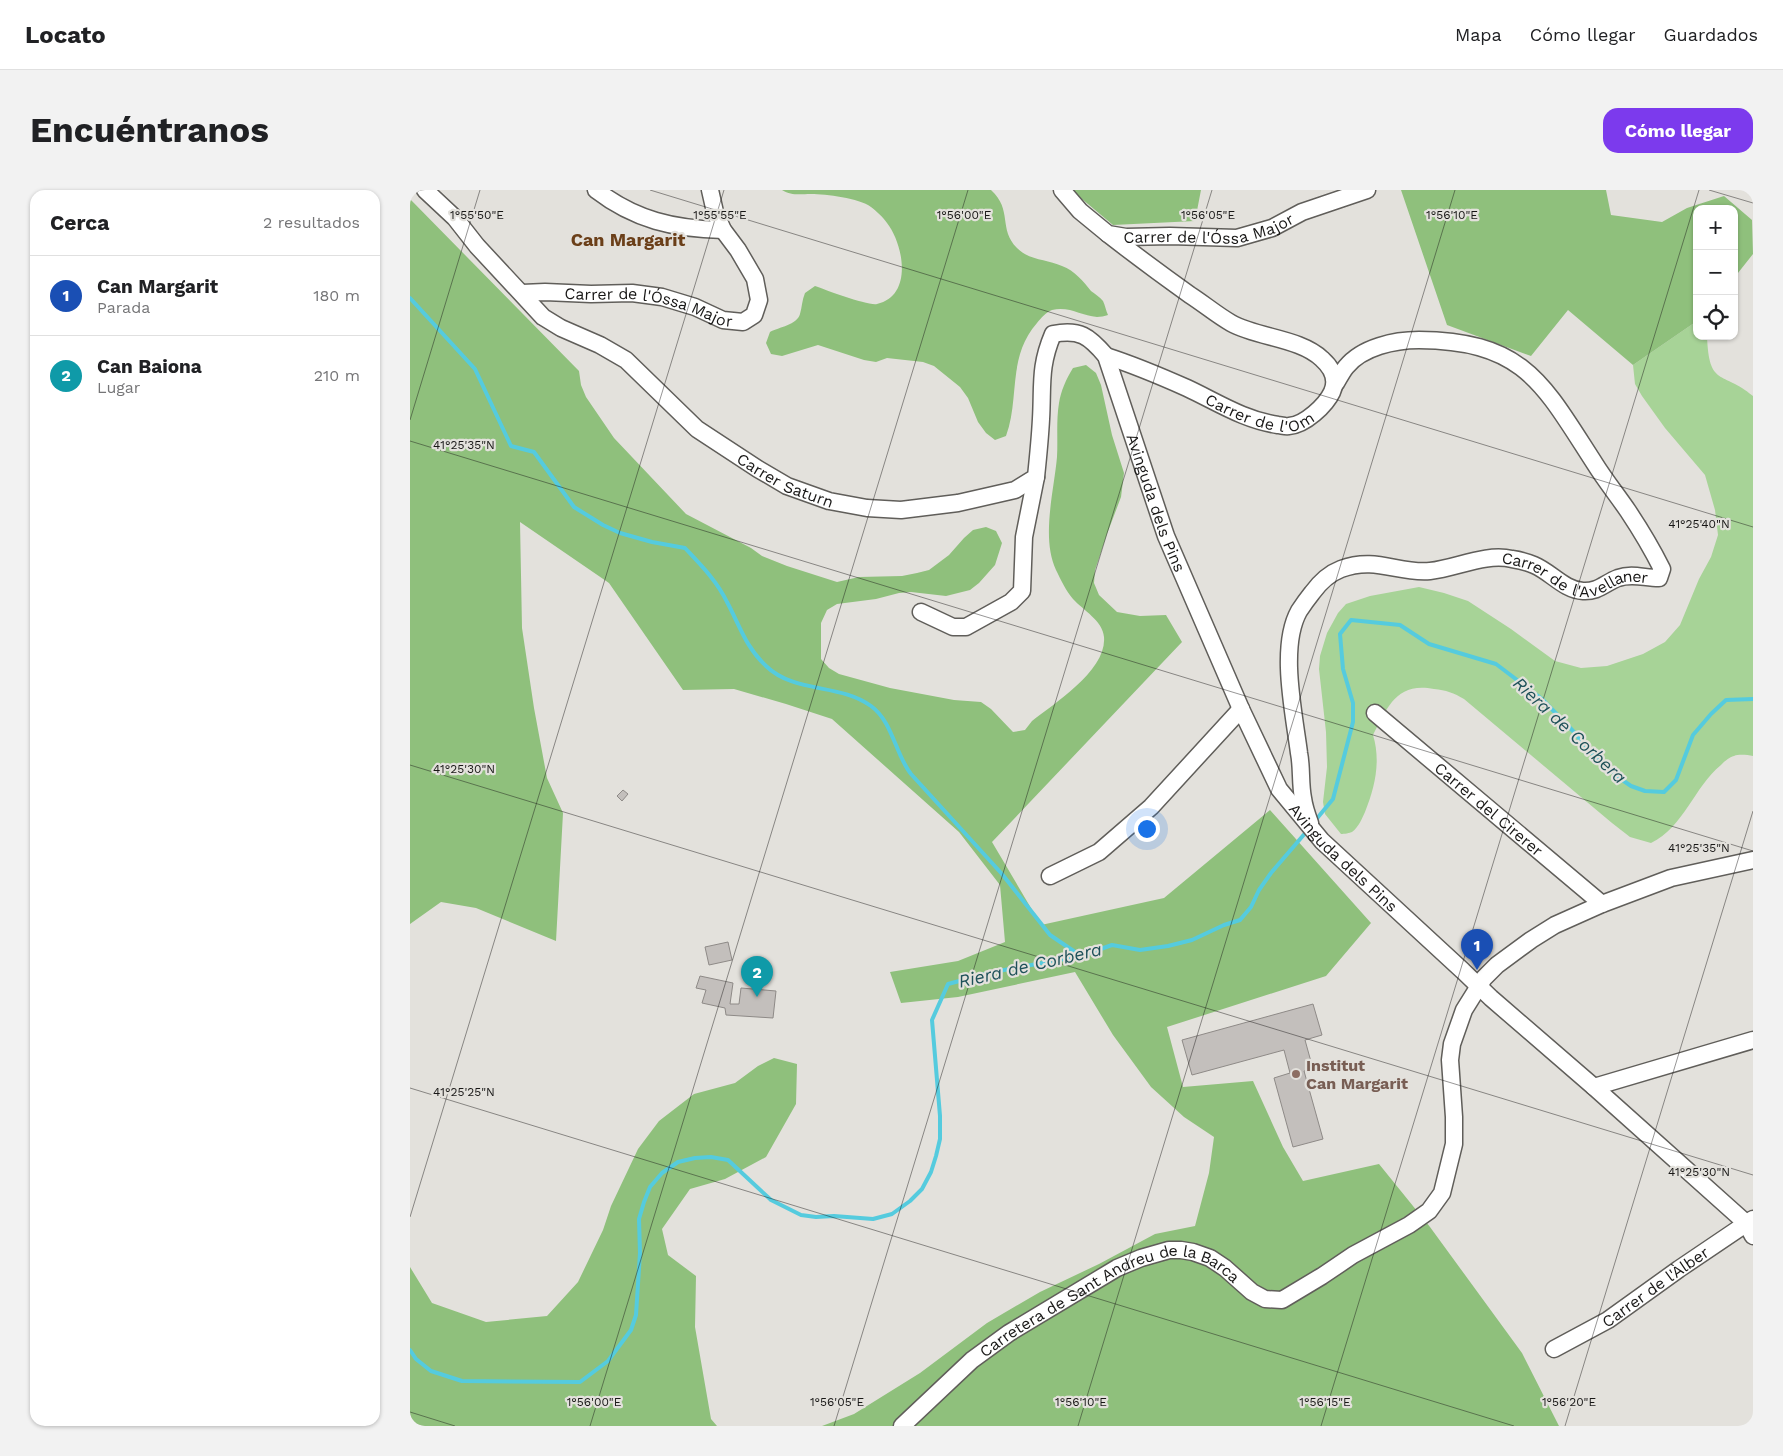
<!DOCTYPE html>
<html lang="es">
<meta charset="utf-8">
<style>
:root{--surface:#fff;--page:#f2f2f2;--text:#202124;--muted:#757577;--line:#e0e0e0;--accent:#7c3aed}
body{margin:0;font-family:"Work Sans",sans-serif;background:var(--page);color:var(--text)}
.controls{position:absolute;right:15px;top:15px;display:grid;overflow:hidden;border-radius:10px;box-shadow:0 1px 4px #0004}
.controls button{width:45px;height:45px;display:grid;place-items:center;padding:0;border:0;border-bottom:1px solid var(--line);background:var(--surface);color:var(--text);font:25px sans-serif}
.you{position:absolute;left:736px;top:638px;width:18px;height:18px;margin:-12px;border:4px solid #fff;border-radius:50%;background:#1a73e8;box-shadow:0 0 0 8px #1a73e833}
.badge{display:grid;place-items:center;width:32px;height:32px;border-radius:50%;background:var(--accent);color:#fff;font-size:16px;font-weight:700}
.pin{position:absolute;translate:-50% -41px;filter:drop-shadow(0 1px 2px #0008)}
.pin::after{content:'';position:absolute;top:26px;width:18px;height:15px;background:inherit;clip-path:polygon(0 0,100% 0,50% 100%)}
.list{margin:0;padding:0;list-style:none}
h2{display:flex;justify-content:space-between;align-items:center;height:65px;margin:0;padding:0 20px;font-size:21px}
h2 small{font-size:16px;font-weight:400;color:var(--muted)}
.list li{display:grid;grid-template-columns:32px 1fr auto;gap:15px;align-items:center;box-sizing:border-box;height:80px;padding:0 20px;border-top:1px solid var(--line)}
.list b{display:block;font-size:19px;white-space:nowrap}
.list p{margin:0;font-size:16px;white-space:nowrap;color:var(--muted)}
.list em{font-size:16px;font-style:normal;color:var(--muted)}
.icon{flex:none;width:28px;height:28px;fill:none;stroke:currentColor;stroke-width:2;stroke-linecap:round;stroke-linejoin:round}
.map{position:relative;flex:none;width:1343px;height:1236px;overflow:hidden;border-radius:15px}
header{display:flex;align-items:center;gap:30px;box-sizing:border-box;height:70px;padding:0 25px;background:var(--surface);border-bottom:1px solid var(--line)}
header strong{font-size:24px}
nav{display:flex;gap:28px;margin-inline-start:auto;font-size:18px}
.intro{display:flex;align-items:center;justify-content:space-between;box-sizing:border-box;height:120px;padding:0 30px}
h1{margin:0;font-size:35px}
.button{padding:12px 22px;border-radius:15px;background:var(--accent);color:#fff;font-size:18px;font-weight:700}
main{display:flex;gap:30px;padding:0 30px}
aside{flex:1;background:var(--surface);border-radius:15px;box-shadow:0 1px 4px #0004}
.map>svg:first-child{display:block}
.green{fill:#a7d397}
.forest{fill:#8fc07c}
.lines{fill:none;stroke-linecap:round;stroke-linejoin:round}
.stream{stroke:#55cbde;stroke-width:4}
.building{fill:#c3bfbc;stroke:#8e8a87}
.minor-casing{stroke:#605e5a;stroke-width:19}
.minor{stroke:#fff;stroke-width:16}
.ticks{fill:none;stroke:#181716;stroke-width:1;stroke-opacity:0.45}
.education-dot{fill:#8d6e63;stroke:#e3e1dc;stroke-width:2}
.labels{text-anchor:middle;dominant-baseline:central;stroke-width:4.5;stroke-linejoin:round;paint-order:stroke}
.street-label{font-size:16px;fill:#181716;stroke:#e3e1dc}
.education-label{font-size:16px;font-weight:bold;fill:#785e54;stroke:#e3e1dc;text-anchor:start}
.neighbourhood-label{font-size:18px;font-weight:bold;fill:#6b3f19;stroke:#e3e1dc}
.water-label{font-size:18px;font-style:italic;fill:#1e5159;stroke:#e3e1dc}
.ticks-label{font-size:12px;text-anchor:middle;fill:#181716;stroke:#e3e1dc;stroke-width:4.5;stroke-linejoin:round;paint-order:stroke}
</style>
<header>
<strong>Locato</strong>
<nav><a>Mapa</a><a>Cómo llegar</a><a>Guardados</a></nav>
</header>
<div class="intro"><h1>Encuéntranos</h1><a class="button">Cómo llegar</a></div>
<main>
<aside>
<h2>Cerca<small>2 resultados</small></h2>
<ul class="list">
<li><span class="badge" style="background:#1a4fb4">1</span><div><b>Can Margarit</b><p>Parada</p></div><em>180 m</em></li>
<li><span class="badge" style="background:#0f9aa8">2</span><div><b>Can Baiona</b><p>Lugar</p></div><em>210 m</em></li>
</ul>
</aside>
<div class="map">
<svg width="1343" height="1236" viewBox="0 0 1343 1236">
<rect width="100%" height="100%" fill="#e3e1dc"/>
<path class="green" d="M1287 131V146H1297C1299 198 1312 180 1343 206V566C1337 565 1329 564 1324 566 1319 567 1314 572 1311 575 1284 597 1274 637 1241 653L1220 647 1202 633 1054 509C1044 503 1036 500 1024 499 986 492 978 517 963 545 971 571 965 597 955 622 952 628 949 637 942 642 940 643 934 644 931 644L915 624 913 612 917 577 916 542 909 479 910 466 917 443 928 423 936 414 960 406 1009 397 1034 403 1058 411 1101 439 1145 471 1171 478 1197 476 1233 464 1255 452 1270 435 1289 389 1301 367 1308 345 1305 320 1295 285 1255 238 1232 206 1225 194 1223 175Z"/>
<path class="forest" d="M372 0H581C603 20 588 39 607 58 620 71 637 69 652 76 665 81 673 91 681 101 685 104 690 107 693 111 695 115 696 121 698 125 695 126 690 127 687 127 671 126 660 116 642 120 636 122 631 128 627 133 597 167 610 208 596 246L585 250 576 243 568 232 558 208 550 197 524 176 513 172 477 168 466 172 454 170 408 155 372 166 361 164 356 153 360 142C369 137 387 135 390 124 392 117 392 110 395 103L405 96C416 100 458 116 467 114 503 106 494 55 477 33 473 27 466 21 461 17 449 8 416 4 401 4 390 4 382 6 372 0Z
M664 0H791L785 31 703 35 666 4Z
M991 0H1196L1201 25 1252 32 1277 18 1314 6 1342 30 1343 64 1324 88V19H1287V131L1223 175 1158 120 1121 166 1037 135Z
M0 9 169 181 171 195 176 207 204 248 276 324 341 358 352 366 377 376 427 392 449 387 492 386 507 383 519 380 539 365 554 348 563 340 576 337 586 341 592 353 585 375 569 393 560 400 536 406 501 402 489 403 466 409 427 414 417 420 411 433V469L419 478 429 484 480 498 544 510 571 512 581 519 603 542 615 540 622 531C645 513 697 480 694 447 693 431 673 420 663 409 656 401 651 390 646 380 631 348 644 301 647 267 648 249 646 231 649 213 651 201 656 189 663 178L676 175 686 183 691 195 702 245 714 283 711 307 697 344 685 380 684 393 689 405 707 422 730 426 756 425 772 452 582 652 631 735 754 708 860 620 961 733 916 786 757 837 773 897 843 891 873 957 893 991 969 974 1020 1037 1112 1163 1149 1236H412L444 1224 510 1183 577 1133 630 1102 689 1074 745 1044 785 1036 799 983 804 947 774 927 741 897 703 845 665 782 548 807 491 813 480 782 548 771 595 752 590 695 549 642 422 529 376 514 324 499 273 500 199 393 110 332 112 438 124 518 137 588 153 623 146 751 66 718 31 712 0 734Z
M364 868 387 874 386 914 356 967 315 989 280 999 252 1039 258 1065 286 1086 285 1137 301 1229 307 1236H0V1077L22 1113 76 1132 137 1126 168 1092 193 1040 201 1016 228 959 249 931 284 904 325 893 348 876Z"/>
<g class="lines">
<path class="stream" d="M0 108 65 179 101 256 124 262 164 317 193 335 210 343 242 352 275 358C291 375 307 391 317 412 330 436 335 456 356 476 385 504 430 493 461 516 483 532 485 564 501 584L592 684 640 745 671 766
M904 632 923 609 943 532V513L933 479 930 444 941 430 990 435 1019 454 1086 474 1132 509 1163 541 1183 565 1208 587 1221 596 1235 601 1254 602 1266 590 1283 545 1301 524 1316 510 1343 509
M0 1160 6 1169 21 1181 52 1191 170 1192 198 1171 221 1140 226 1125 230 1063 229 1029 234 1012 240 997 252 983 268 972 285 968 301 967 318 970 361 1010 391 1025 406 1027 424 1026 463 1029 482 1024 500 1011 512 999 521 982 526 966 530 949V926L522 830 538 794 583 782 671 766 702 755 730 760 758 756 782 750 814 735 830 730 841 717 849 700 861 683 897 641"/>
</g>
<path class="building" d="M213 600 218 604 212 611 207 606Z
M318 752 322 770 299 775 295 757Z
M290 786 323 793 320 814H329L331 798 366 801 363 828 316 825 315 818 292 813 296 800 286 798Z
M903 814 912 845 895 850 903 879 894 881 913 949 883 957 864 888 880 883 874 860 782 885 772 850Z"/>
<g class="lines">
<defs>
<g id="minor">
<path id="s1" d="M15 0 45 28 67 56 133 127 151 138 190 155 216 170 287 239 348 279 377 296 419 311 457 318 491 320 548 313 605 300 626 287C628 268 630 248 631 229 633 195 629 177 643 144 670 139 679 146 696 166L756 346 831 519 869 599 912 651 1053 781 1081 808 1184 897 1336 1033 1343 1046"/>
<path d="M186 0C225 30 264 39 313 40"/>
<path id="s2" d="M652 0 670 21 698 44 716 47 760 46 827 48 862 38 892 22 957 0"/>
<path id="s3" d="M112 103 135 102 181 104 222 103 252 107 285 117 313 130 333 132 344 125 349 110 345 89 328 60 313 40 305 22 300 0"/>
<path id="s4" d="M696 166C724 175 750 186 777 198 807 212 834 230 868 235 871 235 876 237 879 236 895 235 916 215 922 202 928 189 922 178 912 169 890 148 848 148 821 133 807 125 794 114 780 105 752 85 725 65 698 44"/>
<path d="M511 422 543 437H556L601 412 612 401 614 347 626 287"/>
<path id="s5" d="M965 523 1192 714"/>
<path id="s6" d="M900 633C897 625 894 616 893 608 890 593 892 578 889 563 884 523 869 457 889 421 893 415 898 408 902 403 910 392 918 384 931 379 966 366 988 384 1020 381 1047 378 1075 363 1102 369 1109 370 1117 372 1124 375 1141 382 1154 400 1173 401 1188 402 1195 393 1208 388 1222 383 1234 388 1249 388L1252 379C1242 359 1230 339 1218 321 1207 305 1195 290 1185 274 1133 194 1115 151 1009 150 985 150 952 157 936 177 932 182 929 188 926 193"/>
<path d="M640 686 689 662 741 617 831 519"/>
<path d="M1184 897 1343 850"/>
<path id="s7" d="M1144 1159 1198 1130 1269 1079 1343 1029"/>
<path id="s8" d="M492 1236 562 1170 599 1143 707 1078 731 1068 759 1060H771L783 1062 800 1068 815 1078 842 1102 855 1109 872 1110 912 1086 943 1065 999 1035 1019 1021 1032 1003 1044 954V927L1040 870 1042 854 1054 820 1074 788 1087 775 1121 750 1145 735 1192 714 1261 688 1343 670"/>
</g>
</defs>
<use href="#minor" class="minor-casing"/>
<use href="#minor" class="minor"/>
</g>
<path class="ticks" d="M240 0 1343 337M1299 0 1343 13M0 230 70 0M0 251 1343 661M0 575 1343 985M0 898 1104 1236M0 1027 314 0M0 1222 45 1236M180 1236 558 0M424 1236 802 0M668 1236 1045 0M911 1236 1289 0M1155 1236 1343 621"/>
<circle class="education-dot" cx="886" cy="884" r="5"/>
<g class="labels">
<g class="street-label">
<text stroke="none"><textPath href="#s2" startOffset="166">Carrer de l'Óssa Major</textPath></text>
<text stroke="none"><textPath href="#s3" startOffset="129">Carrer de l'Óssa Major</textPath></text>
<text stroke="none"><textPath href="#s4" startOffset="166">Carrer de l'Om</textPath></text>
<text stroke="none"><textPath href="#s1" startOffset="469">Carrer Saturn</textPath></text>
<text stroke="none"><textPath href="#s1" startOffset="1092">Avinguda dels Pins</textPath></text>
<text stroke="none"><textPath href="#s6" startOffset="518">Carrer de l'Avellaner</textPath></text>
<text stroke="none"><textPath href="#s5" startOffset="149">Carrer del Cirerer</textPath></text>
<text stroke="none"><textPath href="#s1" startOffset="1498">Avinguda dels Pins</textPath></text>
<text stroke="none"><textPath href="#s7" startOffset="119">Carrer de l'Àlber</textPath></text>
<text stroke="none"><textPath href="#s8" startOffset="254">Carretera de Sant Andreu de la Barca</textPath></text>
</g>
<g class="education-label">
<text x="896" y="875">Institut<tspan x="896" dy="18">Can Margarit</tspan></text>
</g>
<g class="neighbourhood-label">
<text x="218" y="49">Can Margarit</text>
</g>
<g class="water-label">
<text transform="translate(1160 540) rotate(43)">Riera de Corbera</text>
<text transform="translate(620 775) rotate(-13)">Riera de Corbera</text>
</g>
</g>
<g class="ticks-label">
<text x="67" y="29">1°55'50"E</text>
<text x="310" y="29">1°55'55"E</text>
<text x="554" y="29">1°56'00"E</text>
<text x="798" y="29">1°56'05"E</text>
<text x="1042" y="29">1°56'10"E</text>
<text x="54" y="259">41°25'35"N</text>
<text x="1289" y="338">41°25'40"N</text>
<text x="54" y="583">41°25'30"N</text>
<text x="1289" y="662">41°25'35"N</text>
<text x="54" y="906">41°25'25"N</text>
<text x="1289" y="986">41°25'30"N</text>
<text x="184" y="1216">1°56'00"E</text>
<text x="427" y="1216">1°56'05"E</text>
<text x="671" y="1216">1°56'10"E</text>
<text x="915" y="1216">1°56'15"E</text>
<text x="1159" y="1216">1°56'20"E</text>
</g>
</svg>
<div class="controls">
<button>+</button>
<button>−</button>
<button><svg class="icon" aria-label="locate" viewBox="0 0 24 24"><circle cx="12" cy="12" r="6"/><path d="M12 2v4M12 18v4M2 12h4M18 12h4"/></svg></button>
</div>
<div class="you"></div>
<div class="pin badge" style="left:1067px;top:780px;background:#1a4fb4">1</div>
<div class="pin badge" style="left:347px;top:807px;background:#0f9aa8">2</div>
</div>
</main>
